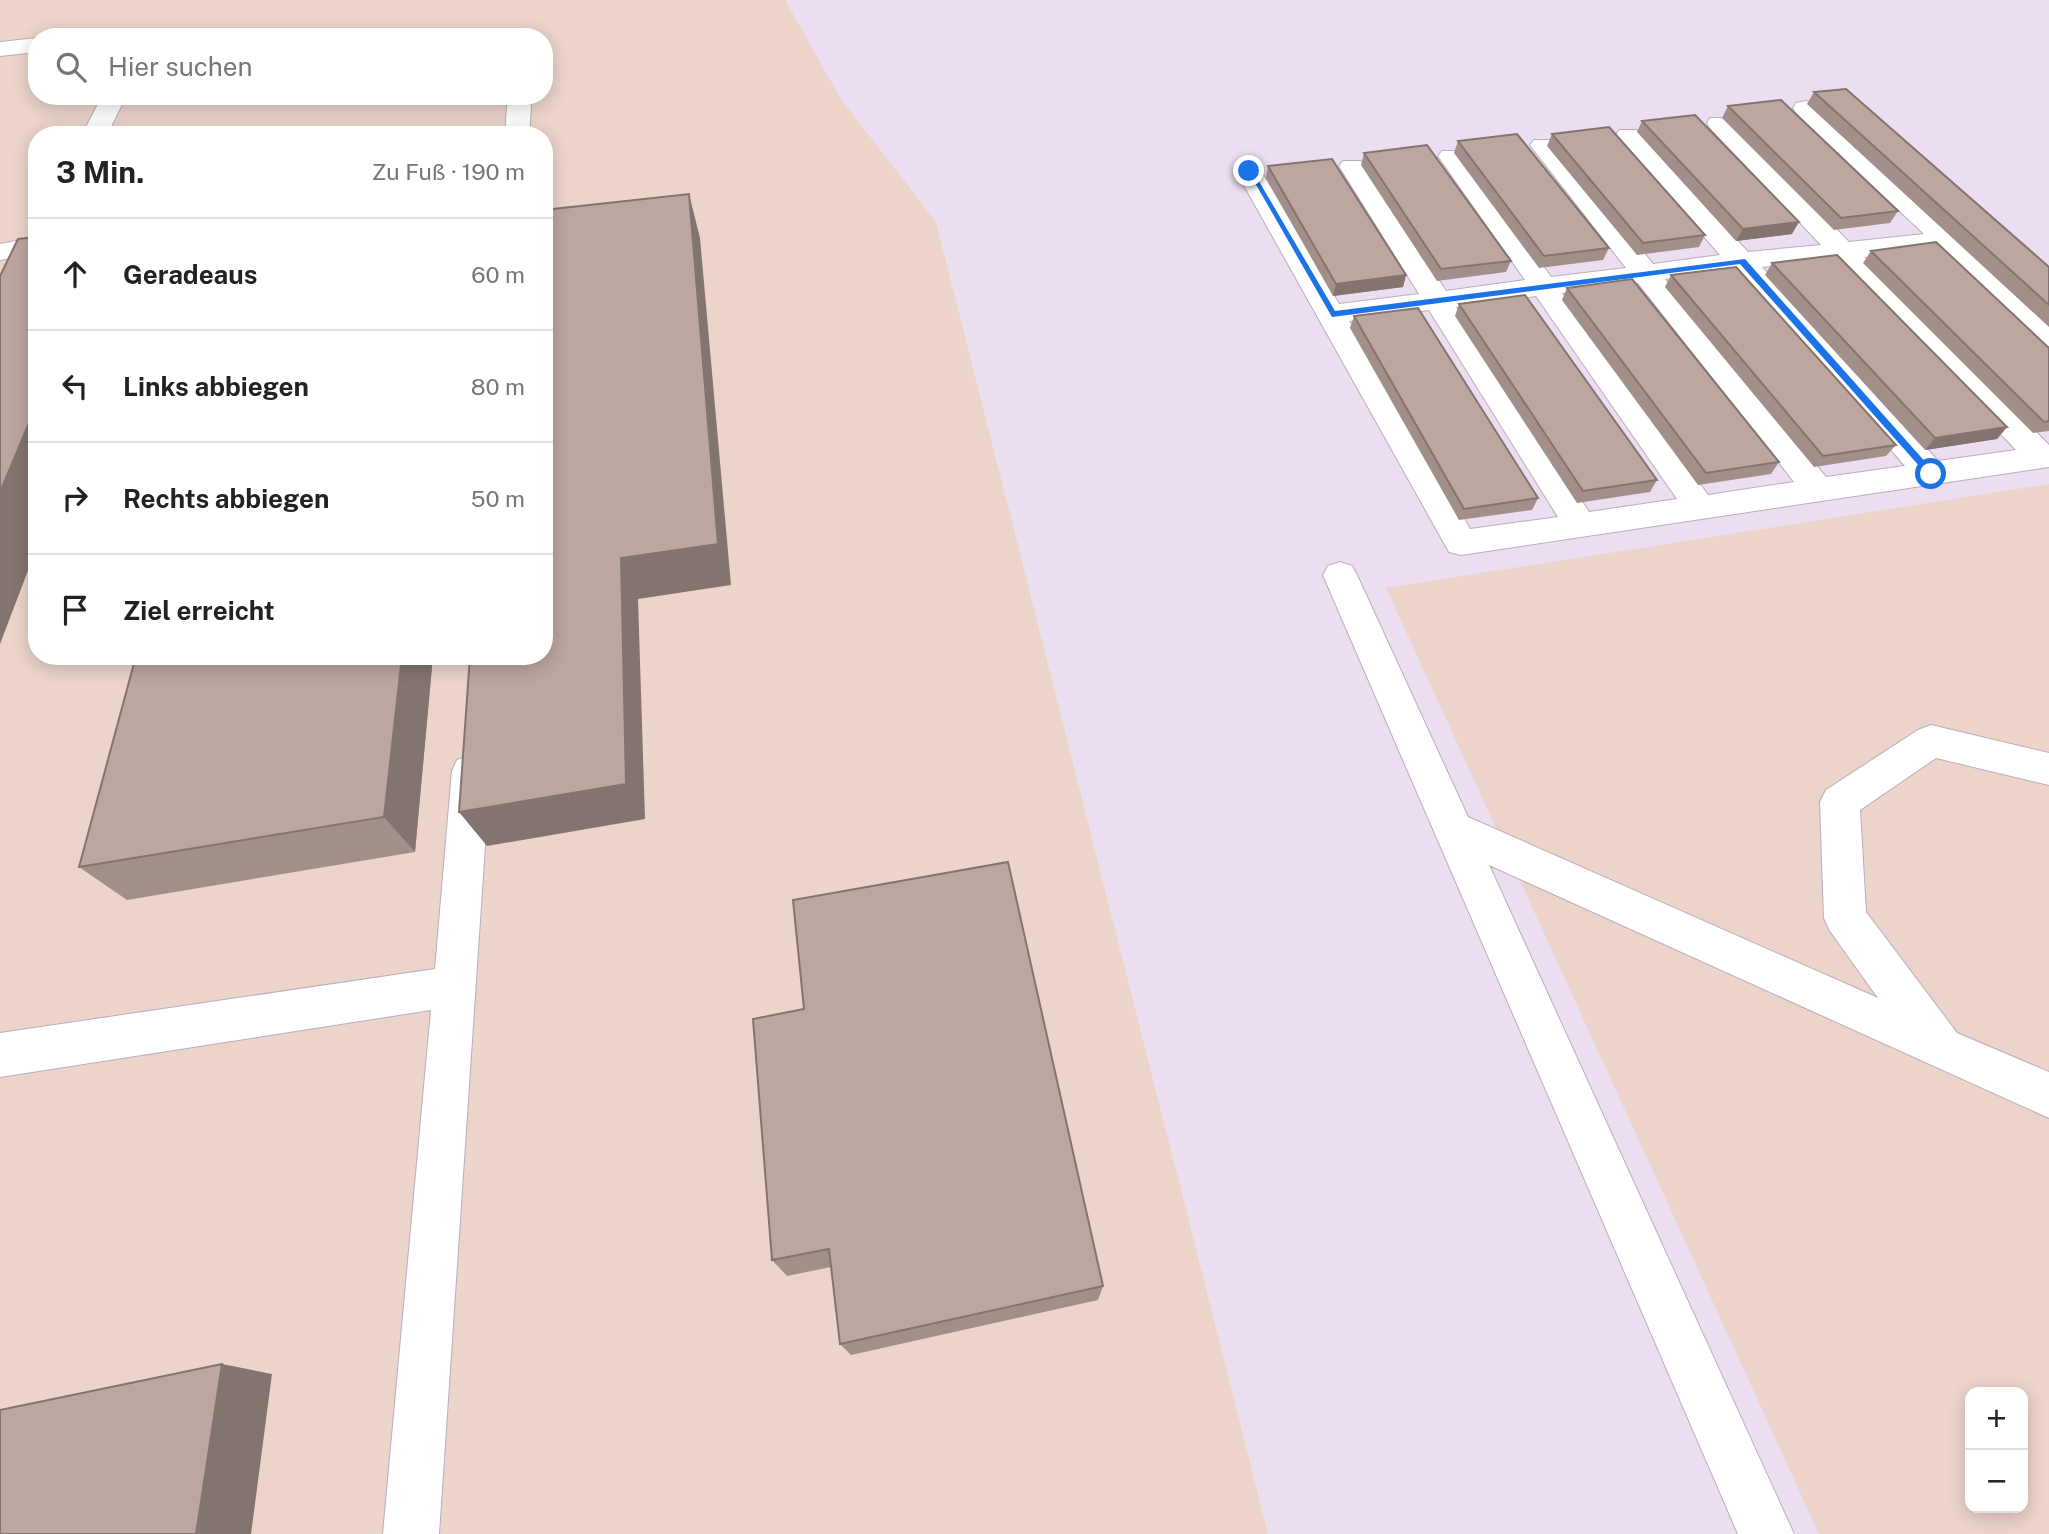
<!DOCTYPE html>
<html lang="de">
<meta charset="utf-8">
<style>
:root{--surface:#fff;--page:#f2f2f2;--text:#222;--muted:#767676;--line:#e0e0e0}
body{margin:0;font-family:"Public Sans",sans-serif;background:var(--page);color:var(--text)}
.controls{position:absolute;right:21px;bottom:21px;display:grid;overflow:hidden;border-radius:14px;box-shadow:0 4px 18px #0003}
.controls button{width:63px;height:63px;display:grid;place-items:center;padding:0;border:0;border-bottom:2px solid var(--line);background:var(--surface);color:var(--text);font:35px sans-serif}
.stop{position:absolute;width:21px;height:21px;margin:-16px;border:5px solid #1a73e8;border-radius:50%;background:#fff}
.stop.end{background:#1a73e8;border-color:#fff;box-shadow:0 2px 7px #0008}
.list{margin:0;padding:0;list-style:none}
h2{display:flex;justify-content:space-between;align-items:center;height:91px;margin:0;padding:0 28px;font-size:30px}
h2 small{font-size:23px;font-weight:400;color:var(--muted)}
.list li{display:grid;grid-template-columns:46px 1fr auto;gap:21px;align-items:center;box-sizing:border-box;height:112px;padding:0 28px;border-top:2px solid var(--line)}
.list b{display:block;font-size:26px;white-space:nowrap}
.list em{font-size:23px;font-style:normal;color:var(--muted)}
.icon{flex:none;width:38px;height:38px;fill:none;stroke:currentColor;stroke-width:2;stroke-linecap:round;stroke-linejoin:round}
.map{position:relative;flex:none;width:2049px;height:1534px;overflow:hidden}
.search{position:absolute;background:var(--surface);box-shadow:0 4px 18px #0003;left:28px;top:28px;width:525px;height:77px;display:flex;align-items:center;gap:18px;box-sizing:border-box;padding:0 24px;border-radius:28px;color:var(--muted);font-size:26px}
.panel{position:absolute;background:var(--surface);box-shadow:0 4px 18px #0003;left:28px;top:126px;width:525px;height:539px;border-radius:28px}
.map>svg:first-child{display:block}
.industrial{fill:#ecd4cb;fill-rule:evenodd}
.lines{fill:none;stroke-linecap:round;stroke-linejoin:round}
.minor-casing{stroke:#b9adbe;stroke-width:2}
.minor{fill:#fff;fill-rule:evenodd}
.wall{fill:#a38f8a}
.shaded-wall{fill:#847470}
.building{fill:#bda6a0;stroke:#847470;stroke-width:2}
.route{fill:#1a73e8}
</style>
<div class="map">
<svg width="2049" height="1534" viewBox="0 0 2049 1534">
<rect width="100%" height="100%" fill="#ebdef0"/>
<path class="industrial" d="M0 0H785L841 99 936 222 1268 1534H0ZM37 37H544V96H37ZM37 135H544V656H37Z
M2049 484V1534H1819L1386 588ZM1970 1392H2023V1508H1970Z"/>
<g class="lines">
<defs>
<path id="minor" d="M37 38V52L0 56V42Z
M102 96H126L107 135H82Z
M519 99 528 101 531 106 529 135H505L507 106 510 101Z
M1805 101 1814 103 2049 321V346L2039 344 1939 249 1864 257 2049 445V467L1461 555 1449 552 1236 171 1240 166H1258L1339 304 1419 294 1339 166 1343 161H1361L1446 291 1525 280 1438 156 1442 151H1460L1551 277 1626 268 1530 145 1534 140H1552L1653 264 1720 255 1619 140 1616 135 1619 130H1637L1748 252 1821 245 1710 128 1707 123 1710 118H1728L1849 242 1924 234 1796 113 1793 108 1796 103ZM1835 260 2016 450 1938 461 1762 267ZM1734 270 1905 466 1826 477 1665 279ZM1638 283 1794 482 1708 495 1562 293ZM1536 296 1677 499 1589 512 1456 307ZM1429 310 1558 517 1470 529 1349 321Z
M37 237V253L0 260V244Z
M1340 562 1352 566 1357 575 1468 817 1878 998 1830 931 1824 918 1820 802 1826 790 1918 730 1931 725 2049 753V785L1936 758 1860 810 1866 912 1957 1033 2049 1072V1118L1489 865 1794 1534H1738L1323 575 1328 566Z
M471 755 485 760 490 771 439 1534H383L431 1010 0 1077V1033L435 969 452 771 457 760Z"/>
</defs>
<use href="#minor" class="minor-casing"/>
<use href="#minor" class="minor"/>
</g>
<path class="wall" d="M1814 92 2049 267V327L1807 104Z
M1728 106 1898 211 1890 223 1834 230 1722 118Z
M1642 121 1792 234 1736 241 1637 132Z
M1552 134 1705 235 1699 247 1637 255 1547 146Z
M1458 141 1609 248 1603 260 1539 268 1454 153Z
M1364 153 1511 261 1506 272 1437 281 1361 165Z
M1268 166 1406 275 1403 287 1333 296 1266 178Z
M1871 251 2049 348V431L2033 433 1863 263Z
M1772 263 2007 427 1997 439 1925 450 1765 275Z
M1671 275 1896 445 1886 456 1814 467 1665 287Z
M1567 288 1779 462 1771 474 1698 485 1562 300Z
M1459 304 1657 480 1650 492 1577 503 1455 316Z
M1354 316 1538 498 1532 510 1459 520 1350 328Z
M433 656 415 852 127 900 79 867Z
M753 1019 1103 1286 1098 1300 851 1355 840 1344 831 1267 787 1276 772 1260Z"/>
<path class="shaded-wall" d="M689 194 700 238 731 585 638 599 645 819 487 846 459 812 621 558Z
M1799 222 1792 234 1736 241 1743 229Z
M1406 275 1403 287 1333 296 1336 284Z
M37 404V547L0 644V492Z
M2007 427 1997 439 1925 450 1935 438Z
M402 656H433L415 852 384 817Z
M222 1364 272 1374 251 1534H196Z"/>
<path class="building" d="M1846 89 2049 267V305L1814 92Z
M1781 100 1898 211 1841 218 1728 106Z
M1695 115 1799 222 1743 229 1642 121Z
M1609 127 1705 235 1643 243 1552 134Z
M1517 134 1609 248 1544 256 1458 141Z
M1427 145 1511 261 1441 269 1364 153Z
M1332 159 1406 275 1336 284 1268 166Z
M689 194 718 544 621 558 626 784 459 812 470 656H544V210Z
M37 237V404L0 492V276L18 239Z
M1936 242 2049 348V421L2044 422 1871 251Z
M1837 255 2007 427 1935 438 1772 263Z
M1736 267 1896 445 1823 456 1671 275Z
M1632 279 1779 462 1706 473 1567 288Z
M1525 295 1657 480 1583 491 1459 304Z
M1418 308 1538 498 1464 509 1354 316Z
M136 656H402L384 817 79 867Z
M1008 862 1103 1286 840 1344 829 1249 772 1260 753 1019 804 1009 793 900Z
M222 1364 196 1534H0V1410Z"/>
<path class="route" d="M1247 169 1253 171 1335 311 1745 259 1936 474 1928 476 1740 264 1332 317Z"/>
</svg>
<div class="controls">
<button>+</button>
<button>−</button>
</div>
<div class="stop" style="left:1931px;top:474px"></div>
<div class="stop end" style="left:1249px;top:171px"></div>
<div class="search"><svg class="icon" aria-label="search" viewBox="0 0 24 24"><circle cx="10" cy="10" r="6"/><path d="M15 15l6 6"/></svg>Hier suchen</div>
<section class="panel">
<h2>3 Min.<small>Zu Fuß · 190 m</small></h2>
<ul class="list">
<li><svg class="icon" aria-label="ahead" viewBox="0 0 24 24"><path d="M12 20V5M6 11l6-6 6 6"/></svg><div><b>Geradeaus</b></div><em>60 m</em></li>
<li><svg class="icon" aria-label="left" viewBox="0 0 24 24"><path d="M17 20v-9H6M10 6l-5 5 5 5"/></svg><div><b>Links abbiegen</b></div><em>80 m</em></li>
<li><svg class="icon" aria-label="right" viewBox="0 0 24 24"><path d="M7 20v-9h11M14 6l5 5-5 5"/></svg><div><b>Rechts abbiegen</b></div><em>50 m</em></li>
<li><svg class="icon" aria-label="arrive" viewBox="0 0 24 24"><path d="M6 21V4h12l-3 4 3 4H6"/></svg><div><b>Ziel erreicht</b></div></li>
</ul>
</section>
</div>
